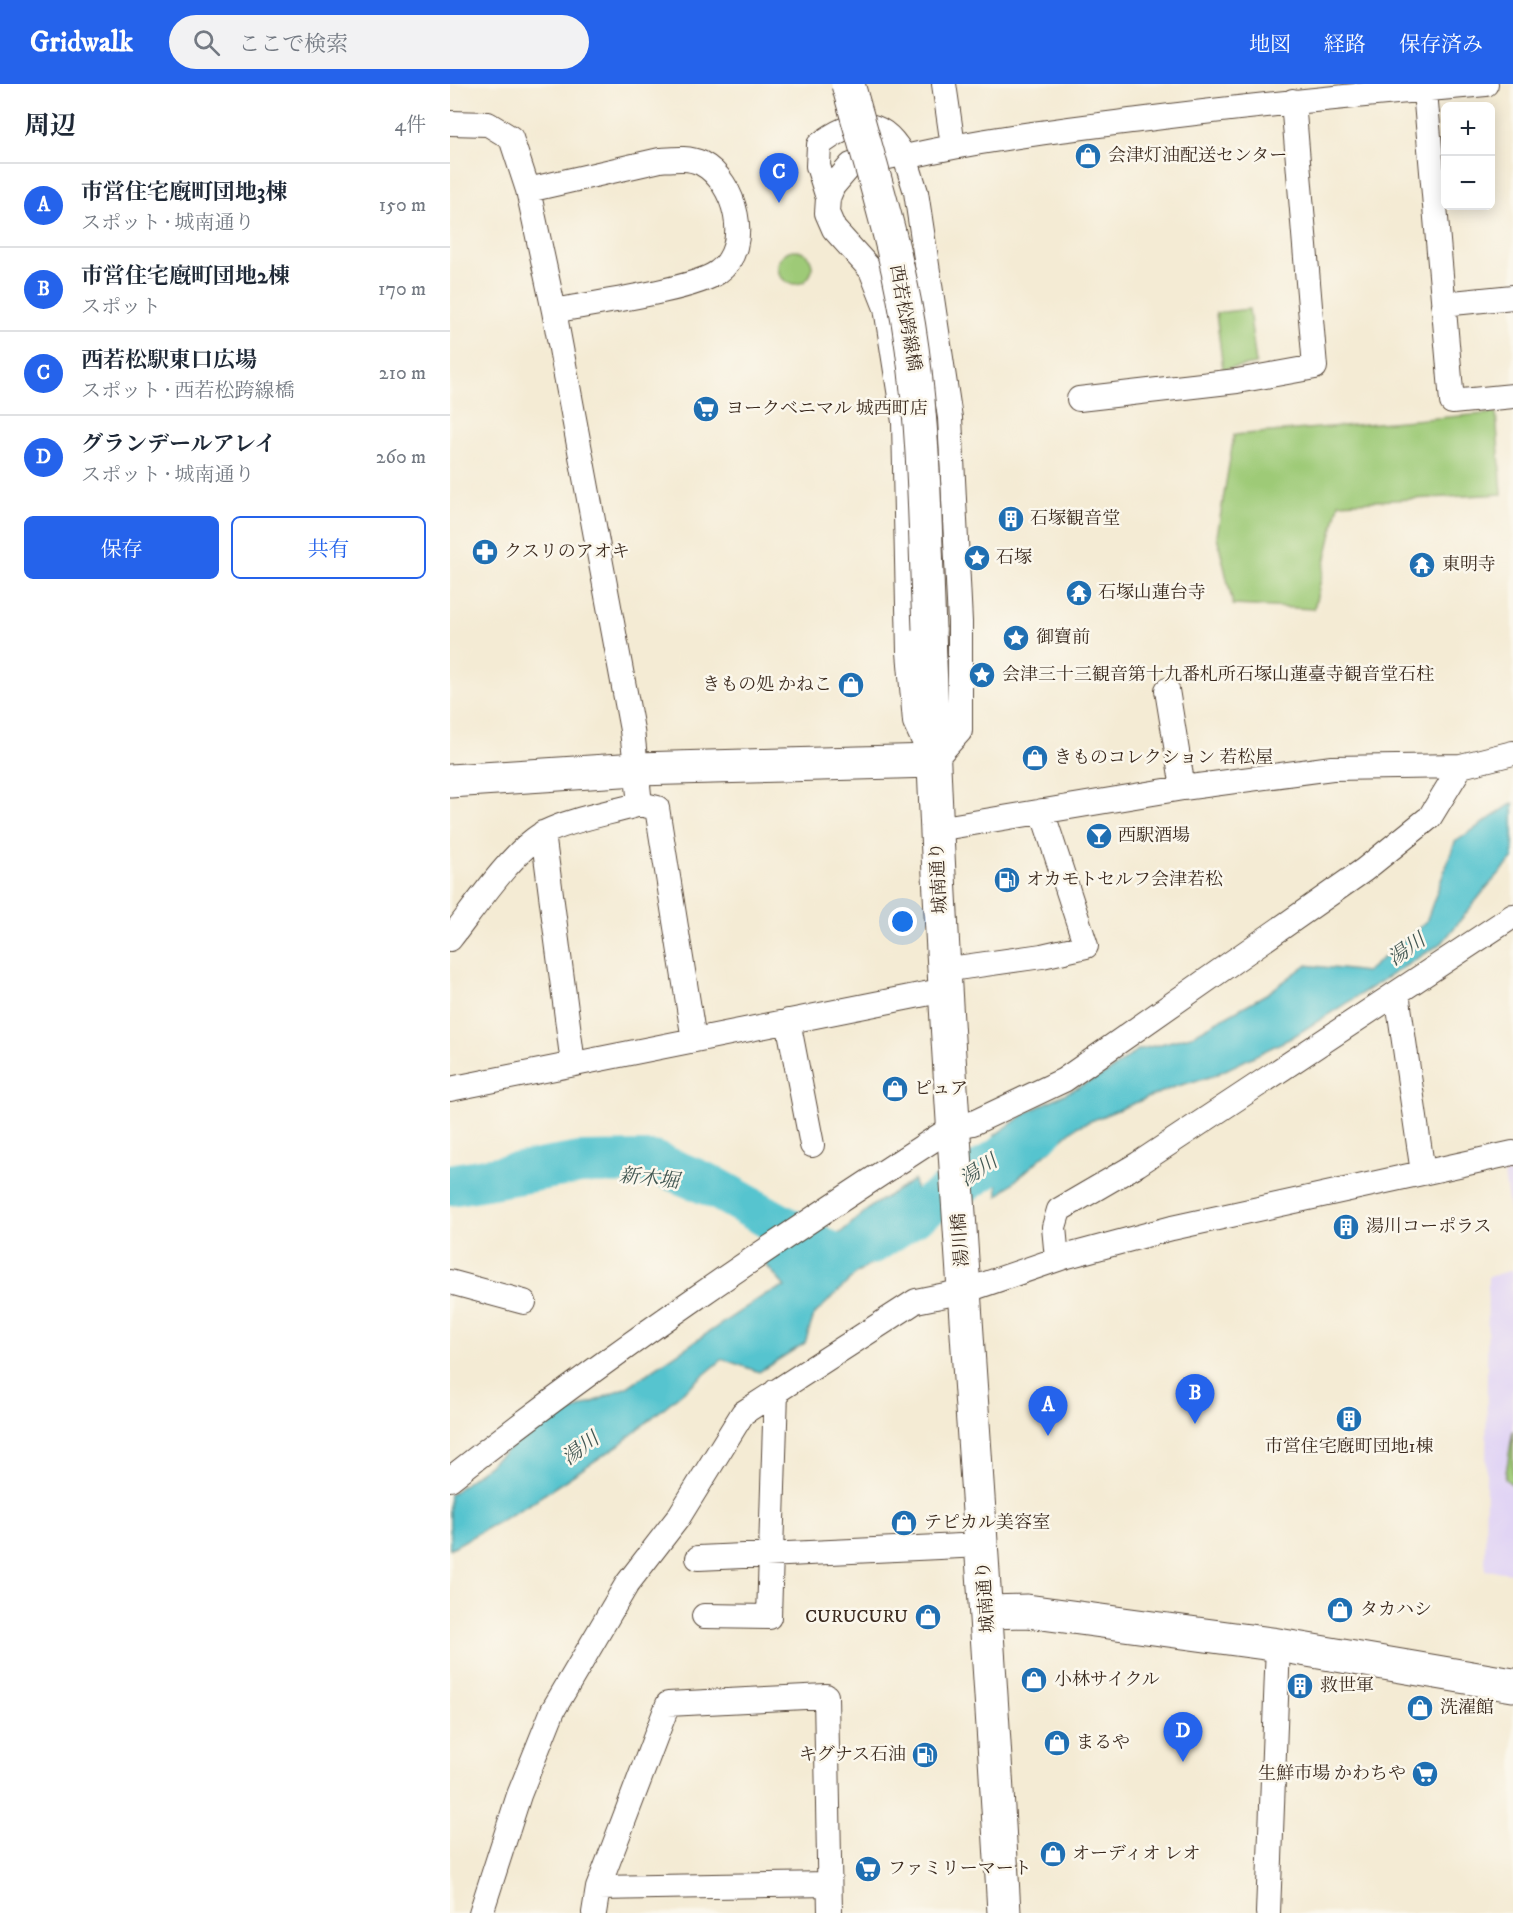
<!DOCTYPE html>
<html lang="ja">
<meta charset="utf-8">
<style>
:root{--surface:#fff;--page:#f2f2f3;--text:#1f2937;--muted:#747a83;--line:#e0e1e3;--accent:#2563eb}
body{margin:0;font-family:"IM FELL DW Pica","Noto Serif JP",serif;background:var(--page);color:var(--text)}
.controls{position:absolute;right:18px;top:18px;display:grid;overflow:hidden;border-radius:9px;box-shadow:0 3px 15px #0003}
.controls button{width:54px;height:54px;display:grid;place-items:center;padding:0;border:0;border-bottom:2px solid var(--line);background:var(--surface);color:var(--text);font:30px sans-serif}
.you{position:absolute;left:453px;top:838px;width:21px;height:21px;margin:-15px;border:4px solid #fff;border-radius:50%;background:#1a73e8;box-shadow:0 0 0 9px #1a73e833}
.badge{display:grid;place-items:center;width:39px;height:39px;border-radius:50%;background:var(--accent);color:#fff;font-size:20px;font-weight:700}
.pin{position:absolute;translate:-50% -50px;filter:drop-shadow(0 2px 3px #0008)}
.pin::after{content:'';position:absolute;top:32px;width:21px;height:18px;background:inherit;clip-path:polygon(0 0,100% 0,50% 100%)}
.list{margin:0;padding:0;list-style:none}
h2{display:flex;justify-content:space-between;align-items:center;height:78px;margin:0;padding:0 24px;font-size:26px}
h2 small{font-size:20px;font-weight:400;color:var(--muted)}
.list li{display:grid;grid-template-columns:39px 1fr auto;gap:18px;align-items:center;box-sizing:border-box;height:84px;padding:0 24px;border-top:2px solid var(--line)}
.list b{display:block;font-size:22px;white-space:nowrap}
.list p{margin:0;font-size:20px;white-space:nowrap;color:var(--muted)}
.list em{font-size:20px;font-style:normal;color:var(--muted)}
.actions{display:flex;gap:12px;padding:18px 24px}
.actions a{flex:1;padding:14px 0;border:2px solid var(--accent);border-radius:9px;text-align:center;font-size:21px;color:var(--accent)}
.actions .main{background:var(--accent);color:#fff}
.icon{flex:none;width:33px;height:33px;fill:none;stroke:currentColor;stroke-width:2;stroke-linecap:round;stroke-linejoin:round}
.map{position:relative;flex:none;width:1063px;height:1829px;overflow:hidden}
header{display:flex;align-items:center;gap:36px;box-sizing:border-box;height:84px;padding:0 30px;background:var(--accent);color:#fff}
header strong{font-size:28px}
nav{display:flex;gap:33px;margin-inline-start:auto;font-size:21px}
.search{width:420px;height:54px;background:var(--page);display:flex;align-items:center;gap:15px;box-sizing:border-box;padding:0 21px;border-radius:33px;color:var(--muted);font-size:22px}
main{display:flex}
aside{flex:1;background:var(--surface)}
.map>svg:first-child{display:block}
.built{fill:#e1d4f4}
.green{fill:#9eca77;stroke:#6c7a4a;stroke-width:1.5}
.water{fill:#57c4cf;stroke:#497776;stroke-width:1.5}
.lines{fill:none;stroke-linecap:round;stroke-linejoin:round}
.river{stroke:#57c4cf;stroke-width:42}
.street-casing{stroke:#574739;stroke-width:26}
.secondary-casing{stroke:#574739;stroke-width:35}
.street{stroke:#fff;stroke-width:24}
.secondary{stroke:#fff;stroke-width:33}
.secondary-bridge-casing{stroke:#574739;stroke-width:35;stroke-linecap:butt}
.secondary-bridge{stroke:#fff;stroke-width:33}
.labels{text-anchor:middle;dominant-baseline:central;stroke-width:5;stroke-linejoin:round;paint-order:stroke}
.poi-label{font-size:18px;fill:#3b2a1e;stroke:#fbf7ec;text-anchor:start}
.street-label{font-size:18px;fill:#3b2a1e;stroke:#fbf7ec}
.water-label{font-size:20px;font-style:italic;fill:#435853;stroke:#fbf7ec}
</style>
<header>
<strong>Gridwalk</strong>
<div class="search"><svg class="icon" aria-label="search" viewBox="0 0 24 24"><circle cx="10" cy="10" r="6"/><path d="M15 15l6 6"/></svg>ここで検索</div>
<nav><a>地図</a><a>経路</a><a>保存済み</a></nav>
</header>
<main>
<aside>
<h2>周辺<small>4件</small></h2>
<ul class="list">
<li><span class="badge">A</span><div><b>市営住宅廐町団地3棟</b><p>スポット · 城南通り</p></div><em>150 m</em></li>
<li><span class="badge">B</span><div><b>市営住宅廐町団地2棟</b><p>スポット</p></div><em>170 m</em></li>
<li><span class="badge">C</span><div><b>西若松駅東口広場</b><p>スポット · 西若松跨線橋</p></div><em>210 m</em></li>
<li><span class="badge">D</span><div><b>グランデールアレイ</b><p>スポット · 城南通り</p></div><em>260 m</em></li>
</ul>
<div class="actions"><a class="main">保存</a><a>共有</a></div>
</aside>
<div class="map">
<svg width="1063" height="1829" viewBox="0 0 1063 1829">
<rect width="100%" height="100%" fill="#fbf7ec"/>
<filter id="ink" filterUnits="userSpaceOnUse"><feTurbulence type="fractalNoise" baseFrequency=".0167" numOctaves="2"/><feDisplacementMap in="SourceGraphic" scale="12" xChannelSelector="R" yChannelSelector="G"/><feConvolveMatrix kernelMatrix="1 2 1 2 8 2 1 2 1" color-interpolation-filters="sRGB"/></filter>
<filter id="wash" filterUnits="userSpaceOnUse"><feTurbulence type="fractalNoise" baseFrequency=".008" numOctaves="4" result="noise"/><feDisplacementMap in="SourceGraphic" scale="24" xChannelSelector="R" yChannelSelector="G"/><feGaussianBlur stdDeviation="1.35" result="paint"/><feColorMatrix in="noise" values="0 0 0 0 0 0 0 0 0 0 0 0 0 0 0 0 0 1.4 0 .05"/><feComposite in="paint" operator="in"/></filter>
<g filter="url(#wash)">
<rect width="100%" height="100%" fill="#f4ebd4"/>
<path class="built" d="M1063 1088V1151L1054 1090Z
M1063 1186V1489L1035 1486 1038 1193Z"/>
<path class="green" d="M328 183a17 17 0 1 1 34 0a17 17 0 1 1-34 0Z
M799 225 806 280 773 285 766 229Z
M1046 329 1052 410 889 419 864 525 783 521 767 452 784 351Z
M1063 1346V1401L1055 1395Z"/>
<path class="water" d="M1063 719V775L1037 803 992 859 841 954 763 992 724 1003 626 1043 548 1112 545 1051 580 1027 657 989 688 966 741 952 818 909 856 881 916 888 976 838 1005 758Z
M464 1096 472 1147 407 1189 364 1231 355 1259 309 1288 273 1275 169 1361 78 1421 0 1465V1411L87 1343 177 1303 316 1210 335 1203 313 1177 358 1143 382 1156 423 1121Z"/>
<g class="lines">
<path class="river" d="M0 1101 130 1079 203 1078 264 1103 383 1170
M421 1160 594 1045"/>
</g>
</g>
<g filter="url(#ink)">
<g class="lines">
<defs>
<path id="street" d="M494 0 503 62
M975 7 1002 318 1063 312
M0 39 38 40 61 54 78 106 104 227 182 646 190 720C161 729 122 735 96 748 64 764 23 826 0 855
M452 70 455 73 466 108 500 334 510 538V647L483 677 465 638 459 568 454 338 436 224 421 186 384 145 377 129 378 114 383 102 401 81Z
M455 73C532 55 610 46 689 36 804 21 920 10 1036 0
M78 106 210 76C224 75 239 73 251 79 286 97 303 163 268 188 244 206 139 220 104 227
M378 114 368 82 369 61C402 35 430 32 452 70
M993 220 1063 213
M629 315 787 297 865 283 843 17
M717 606 733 704
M190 720 207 724 244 956
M487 745 733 704 882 684 1011 682
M93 749 123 980
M493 886 592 872 636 862 592 727
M947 909 973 1089
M338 937 362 1061
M0 1005 495 906
M607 1175 604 1143 609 1126 688 1080 1063 832
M0 1198 74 1218
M0 1395C161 1268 331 1154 503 1043L523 1039 614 996 914 786 980 733 1011 682 1063 669
M248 1474 532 1461
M254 1532 319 1533 326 1307
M148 1804 379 1800
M31 1829 69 1711 103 1626 177 1500 228 1434 293 1329 466 1217 515 1207 614 1173 722 1144 1063 1069
M144 1829 148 1804 218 1620 376 1612 380 1829
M818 1829 828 1561"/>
<path id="secondary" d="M479 545C492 974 531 1401 554 1829
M0 697 187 685 483 677
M538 1528 577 1527 822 1560 1063 1601"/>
</defs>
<use href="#street" class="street-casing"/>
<use href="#secondary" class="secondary-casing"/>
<use href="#street" class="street"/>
<use href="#secondary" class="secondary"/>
<defs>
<path id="secondary-bridge" d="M398 0C422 87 450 174 462 264 475 357 475 452 479 545"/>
</defs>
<use href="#secondary-bridge" class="secondary-bridge-casing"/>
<use href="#secondary-bridge" class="secondary-bridge"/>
</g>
</g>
<defs>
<symbol id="shop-disc" viewBox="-11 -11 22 22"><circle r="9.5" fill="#1f6fb2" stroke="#fbf7ec"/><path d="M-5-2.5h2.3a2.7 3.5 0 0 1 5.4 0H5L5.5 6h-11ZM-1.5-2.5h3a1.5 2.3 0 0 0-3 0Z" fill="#fff"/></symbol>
<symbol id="supermarket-disc" viewBox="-11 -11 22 22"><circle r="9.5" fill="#1f6fb2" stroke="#fbf7ec"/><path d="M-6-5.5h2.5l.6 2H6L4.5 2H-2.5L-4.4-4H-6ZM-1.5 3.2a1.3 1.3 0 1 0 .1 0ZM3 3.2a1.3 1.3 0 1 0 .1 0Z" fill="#fff"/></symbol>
<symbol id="building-disc" viewBox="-11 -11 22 22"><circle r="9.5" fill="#1f6fb2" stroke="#fbf7ec"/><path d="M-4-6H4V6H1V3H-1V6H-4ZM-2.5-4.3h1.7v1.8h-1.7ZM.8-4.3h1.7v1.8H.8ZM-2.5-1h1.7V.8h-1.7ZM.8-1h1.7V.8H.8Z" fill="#fff"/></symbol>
<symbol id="pharmacy-disc" viewBox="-11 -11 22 22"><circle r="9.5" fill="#1f6fb2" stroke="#fbf7ec"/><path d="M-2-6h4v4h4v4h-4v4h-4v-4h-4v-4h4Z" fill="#fff"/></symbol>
<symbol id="sight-disc" viewBox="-11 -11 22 22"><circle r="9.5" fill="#1f6fb2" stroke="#fbf7ec"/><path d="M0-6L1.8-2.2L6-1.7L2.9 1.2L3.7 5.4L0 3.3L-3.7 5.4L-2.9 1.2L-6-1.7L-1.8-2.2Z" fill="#fff"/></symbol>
<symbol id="temple-disc" viewBox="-11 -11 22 22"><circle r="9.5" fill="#1f6fb2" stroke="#fbf7ec"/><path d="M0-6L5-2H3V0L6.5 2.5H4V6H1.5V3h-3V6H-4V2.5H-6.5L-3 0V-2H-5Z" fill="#fff"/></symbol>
<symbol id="bar-disc" viewBox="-11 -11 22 22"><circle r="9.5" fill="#1f6fb2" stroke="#fbf7ec"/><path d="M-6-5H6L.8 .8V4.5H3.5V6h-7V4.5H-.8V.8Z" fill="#fff"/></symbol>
<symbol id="fuel-disc" viewBox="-11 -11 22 22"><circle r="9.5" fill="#1f6fb2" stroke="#fbf7ec"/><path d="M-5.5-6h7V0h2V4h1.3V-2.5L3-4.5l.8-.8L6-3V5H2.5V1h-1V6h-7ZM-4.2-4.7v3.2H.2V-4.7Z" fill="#fff"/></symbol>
</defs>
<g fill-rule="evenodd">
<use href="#shop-disc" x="623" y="57" width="30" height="30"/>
<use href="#supermarket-disc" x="241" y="310" width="30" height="30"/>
<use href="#building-disc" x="546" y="420" width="30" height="30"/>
<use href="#pharmacy-disc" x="20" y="453" width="30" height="30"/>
<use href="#sight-disc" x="512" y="459" width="30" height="30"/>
<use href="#temple-disc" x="957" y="466" width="30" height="30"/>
<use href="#temple-disc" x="614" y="494" width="30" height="30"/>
<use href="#sight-disc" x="551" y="539" width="30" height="30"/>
<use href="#sight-disc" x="517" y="576" width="30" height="30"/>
<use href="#shop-disc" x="386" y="586" width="30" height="30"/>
<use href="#shop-disc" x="570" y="659" width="30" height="30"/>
<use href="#bar-disc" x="634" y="737" width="30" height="30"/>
<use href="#fuel-disc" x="542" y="781" width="30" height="30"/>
<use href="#shop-disc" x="430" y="990" width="30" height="30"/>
<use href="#building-disc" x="881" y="1128" width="30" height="30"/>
<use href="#building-disc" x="884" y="1320" width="30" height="30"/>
<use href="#shop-disc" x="439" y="1424" width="30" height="30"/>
<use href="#shop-disc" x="875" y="1511" width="30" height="30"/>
<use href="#shop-disc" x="463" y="1518" width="30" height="30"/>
<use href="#shop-disc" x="569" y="1581" width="30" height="30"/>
<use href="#building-disc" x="835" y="1587" width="30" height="30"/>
<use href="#shop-disc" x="955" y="1609" width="30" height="30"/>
<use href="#shop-disc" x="592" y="1644" width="30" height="30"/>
<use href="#fuel-disc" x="460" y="1656" width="30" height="30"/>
<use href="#supermarket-disc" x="960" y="1675" width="30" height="30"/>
<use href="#shop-disc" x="588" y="1755" width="30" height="30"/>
<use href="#supermarket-disc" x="403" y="1770" width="30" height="30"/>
</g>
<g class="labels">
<g class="poi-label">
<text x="658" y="72">会津灯油配送センター</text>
<text x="276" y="325">ヨークベニマル 城西町店</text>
<text x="580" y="435">石塚観音堂</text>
<text x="54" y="468">クスリのアオキ</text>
<text x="546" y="474">石塚</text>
<text x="992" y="481">東明寺</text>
<text x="648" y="509">石塚山蓮台寺</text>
<text x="586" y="554">御寶前</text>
<text x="552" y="591">会津三十三観音第十九番札所石塚山蓮臺寺観音堂石柱</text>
<text x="382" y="601" text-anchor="end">きもの処 かねこ</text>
<text x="604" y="674">きものコレクション 若松屋</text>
<text x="668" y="752">西駅酒場</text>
<text x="576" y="796">オカモトセルフ会津若松</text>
<text x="464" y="1005">ピュア</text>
<text x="916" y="1143">湯川コーポラス</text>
<text x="899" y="1363" text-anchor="middle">市営住宅廐町団地1棟</text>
<text x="474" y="1439">テピカル美容室</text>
<text x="910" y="1526">タカハシ</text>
<text x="458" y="1533" text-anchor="end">CURUCURU</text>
<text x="604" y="1596">小林サイクル</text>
<text x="870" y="1602">救世軍</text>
<text x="990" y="1624">洗濯館</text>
<text x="626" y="1659">まるや</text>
<text x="456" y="1671" text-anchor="end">キグナス石油</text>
<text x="956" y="1690" text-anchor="end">生鮮市場 かわちや</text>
<text x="622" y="1770">オーディオ レオ</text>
<text x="438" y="1785">ファミリーマート</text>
</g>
<g class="street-label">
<text transform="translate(455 234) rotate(80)">西若松跨線橋</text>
<text transform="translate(489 794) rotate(-93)">城南通り</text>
<text transform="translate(511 1156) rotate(-94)">湯川橋</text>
<text transform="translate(536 1513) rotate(-94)">城南通り</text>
</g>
<g class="water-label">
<text transform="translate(957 866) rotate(-35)">湯川</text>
<text transform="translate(529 1087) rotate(-33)">湯川</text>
<text transform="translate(199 1095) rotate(6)">新木堀</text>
<text transform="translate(131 1365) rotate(-37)">湯川</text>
</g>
</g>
</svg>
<div class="controls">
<button>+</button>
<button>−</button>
</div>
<div class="you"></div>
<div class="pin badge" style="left:598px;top:1352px">A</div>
<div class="pin badge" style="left:745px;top:1340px">B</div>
<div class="pin badge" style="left:329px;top:119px">C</div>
<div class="pin badge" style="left:733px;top:1678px">D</div>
</div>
</main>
